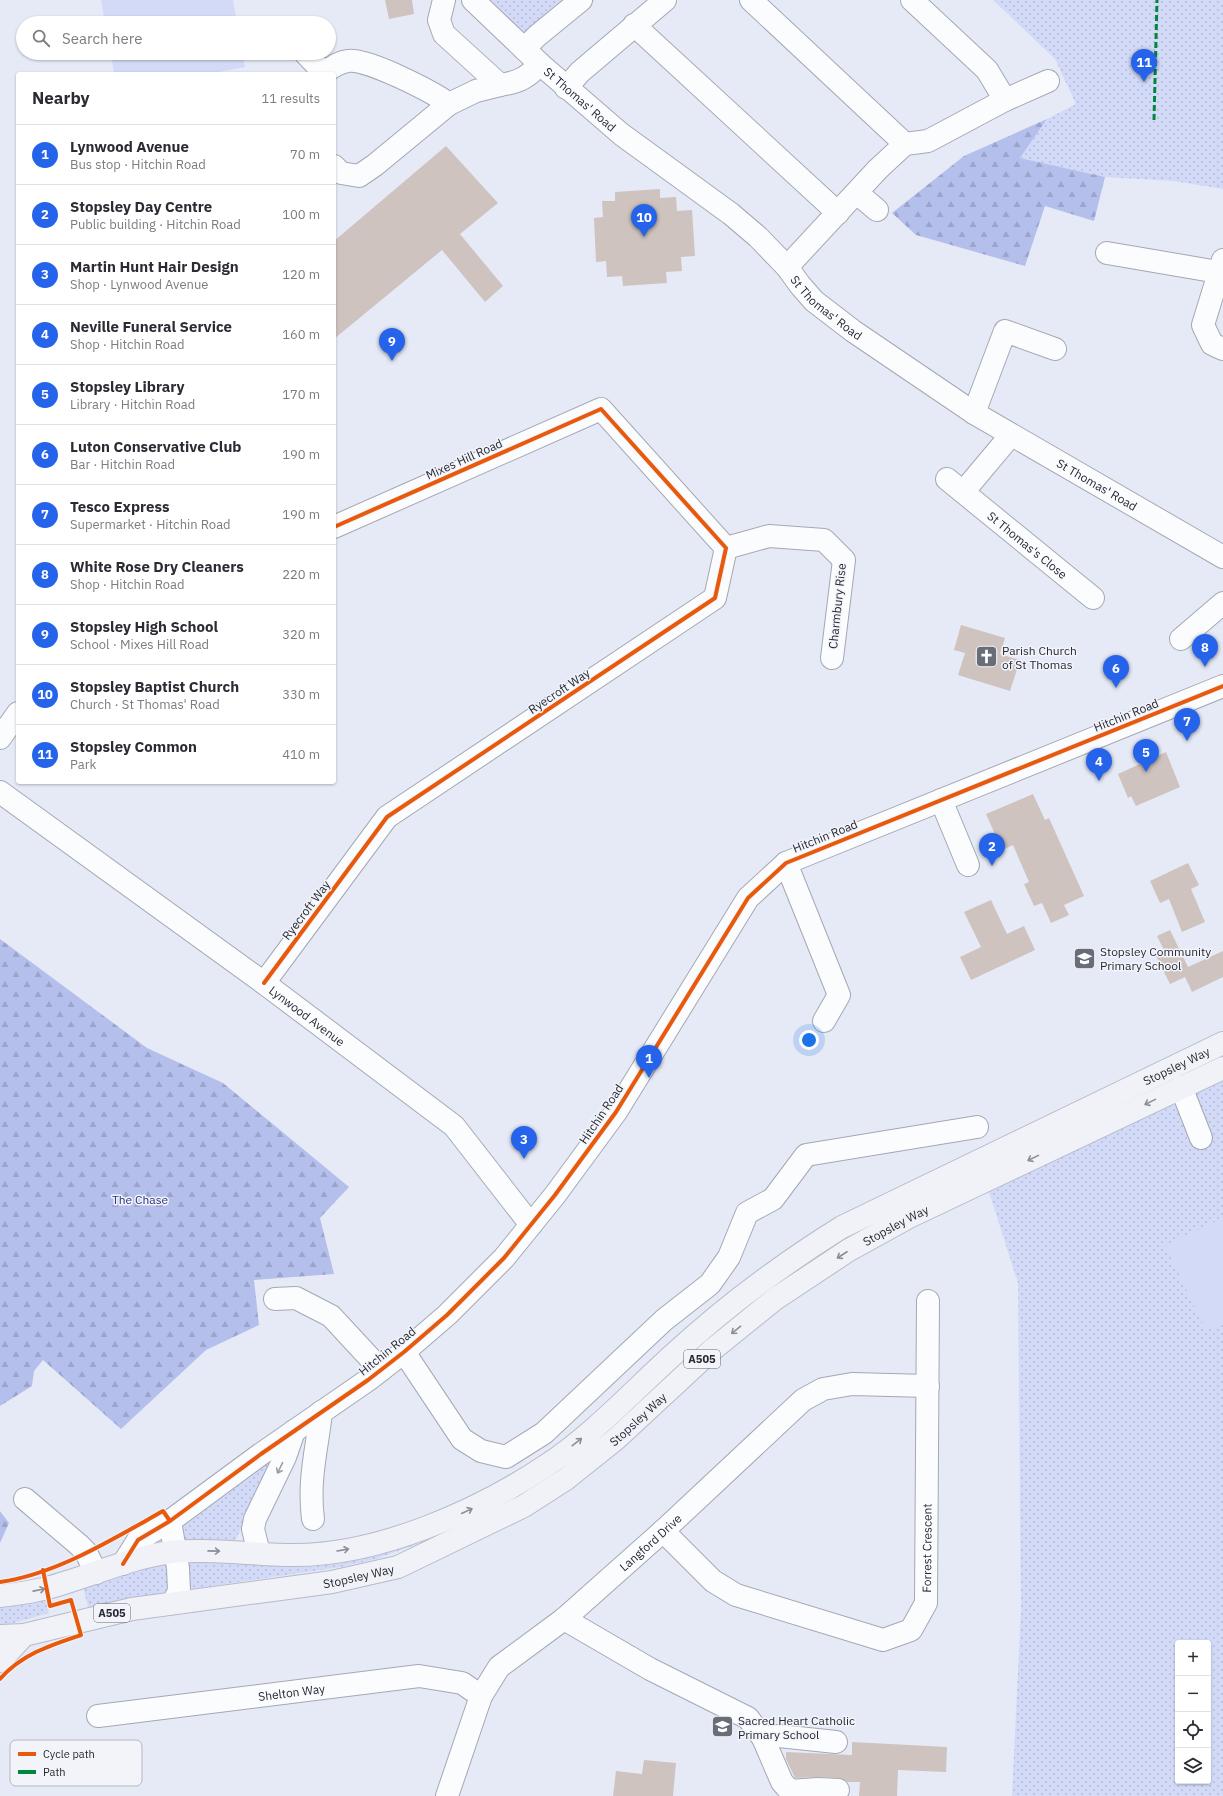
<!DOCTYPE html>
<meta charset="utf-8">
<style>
:root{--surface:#fff;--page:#f2f2f3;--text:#2b2b33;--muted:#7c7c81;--line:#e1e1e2;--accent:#2563eb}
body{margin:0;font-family:"IBM Plex Sans",sans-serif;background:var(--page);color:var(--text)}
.controls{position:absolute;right:12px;bottom:12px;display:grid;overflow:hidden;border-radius:4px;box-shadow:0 1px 3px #0004}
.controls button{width:36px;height:36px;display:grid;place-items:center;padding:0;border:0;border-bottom:1px solid var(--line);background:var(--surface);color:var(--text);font:20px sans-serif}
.you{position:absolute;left:809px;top:1040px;width:14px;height:14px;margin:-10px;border:3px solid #fff;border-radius:50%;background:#1a73e8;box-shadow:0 0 0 6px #1a73e833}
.badge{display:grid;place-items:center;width:26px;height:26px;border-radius:50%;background:var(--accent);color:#fff;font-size:13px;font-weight:700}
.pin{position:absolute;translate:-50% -33px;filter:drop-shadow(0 1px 2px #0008)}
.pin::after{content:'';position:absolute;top:21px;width:14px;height:12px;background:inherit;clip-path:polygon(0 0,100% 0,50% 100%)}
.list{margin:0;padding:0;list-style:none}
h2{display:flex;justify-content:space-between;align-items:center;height:52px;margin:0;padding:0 16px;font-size:17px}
h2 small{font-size:13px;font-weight:400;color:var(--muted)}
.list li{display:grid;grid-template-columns:26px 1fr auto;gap:12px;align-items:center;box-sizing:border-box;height:60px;padding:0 16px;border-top:1px solid var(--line)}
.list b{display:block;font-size:15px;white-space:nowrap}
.list p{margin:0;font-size:13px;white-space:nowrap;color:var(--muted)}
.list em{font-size:13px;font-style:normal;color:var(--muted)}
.icon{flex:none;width:22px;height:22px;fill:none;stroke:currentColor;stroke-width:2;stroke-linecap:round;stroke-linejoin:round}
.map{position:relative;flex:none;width:1223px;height:1796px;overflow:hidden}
.search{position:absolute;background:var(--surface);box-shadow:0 1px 3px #0004;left:16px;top:16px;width:320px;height:44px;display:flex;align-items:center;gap:10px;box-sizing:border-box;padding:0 14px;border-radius:22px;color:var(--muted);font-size:15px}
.panel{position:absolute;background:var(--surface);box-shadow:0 1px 3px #0004;left:16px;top:72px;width:320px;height:712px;border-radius:4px}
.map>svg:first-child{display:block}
.green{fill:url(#green-dots);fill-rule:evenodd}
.forest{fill:url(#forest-firs)}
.pitch{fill:#d2daf8}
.building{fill:#cec3be}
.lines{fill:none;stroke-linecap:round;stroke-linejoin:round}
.minor-casing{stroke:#a5a8b3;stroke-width:24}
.major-casing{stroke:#b6bac9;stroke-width:24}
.minor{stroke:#fbfcfe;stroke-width:22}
.major{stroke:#f0f2f8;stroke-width:22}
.quiet{stroke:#00873e;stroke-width:3;stroke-dasharray:6 3;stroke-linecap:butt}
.cycleway-casing{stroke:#f2f4fa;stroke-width:6}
.cycleway{stroke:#e8590c;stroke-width:4}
.oneway{stroke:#8b8e96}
.oneway2{stroke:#9b9da3}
.labels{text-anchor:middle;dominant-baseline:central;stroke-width:3;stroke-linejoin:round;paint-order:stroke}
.shield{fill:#f2f4fa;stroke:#63666f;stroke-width:1}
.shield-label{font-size:11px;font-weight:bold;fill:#262934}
.street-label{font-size:12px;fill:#262934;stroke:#f2f4fa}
.poi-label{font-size:12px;fill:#262934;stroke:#f2f4fa;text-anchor:start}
.park-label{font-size:12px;fill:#262f80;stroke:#f2f4fa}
.key{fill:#f2f4fa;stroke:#b5b7bf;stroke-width:1}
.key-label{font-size:11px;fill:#262934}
</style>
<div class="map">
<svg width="1223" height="1796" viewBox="0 0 1223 1796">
<defs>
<pattern id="green-dots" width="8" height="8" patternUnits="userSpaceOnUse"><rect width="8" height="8" fill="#d2daf8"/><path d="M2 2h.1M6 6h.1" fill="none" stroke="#b4bbd5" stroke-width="1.8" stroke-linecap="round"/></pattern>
<pattern id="forest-firs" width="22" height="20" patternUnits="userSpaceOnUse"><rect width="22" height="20" fill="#b4bfec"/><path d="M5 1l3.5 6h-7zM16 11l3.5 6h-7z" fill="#9ba4cb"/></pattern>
</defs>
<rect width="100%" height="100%" fill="#e6eaf7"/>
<path class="green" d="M487 0H595L540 46Z
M993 0H1223V189L1174 181 1105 177 1020 158 1047 119 1076 104 1055 59Z
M1223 1053V1060L931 1198 621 1422 541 1486 443 1535 376 1559 341 1567 192 1589 190 1586 185 1564 187 1561 282 1564 508 1500 705 1337 806 1261 872 1223Z
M1223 1075V1796H1012L1021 1609 1018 1283 989 1192ZM1178 1643H1208V1781H1178Z
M268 1462 271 1463 259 1497 234 1542 185 1541 180 1535 182 1527 188 1519Z
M169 1562 173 1576 167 1592 89 1610 83 1588Z
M46 1598 49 1613 0 1627V1608Z"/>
<path class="forest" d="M1047 119 1020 158 1105 177 1094 221 1045 206 1025 266 916 235 892 213 964 156Z
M0 939 147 1048 223 1083 349 1187 320 1218 334 1274 254 1280 259 1325 206 1350 121 1429 43 1360 34 1371 32 1386 0 1406Z
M0 1511 9 1523 0 1543Z"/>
<path class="pitch" d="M101 0H233L237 23H105Z
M111 53H242L245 67 208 74H114Z
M1223 1218V1323L1206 1331 1165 1245Z"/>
<path class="building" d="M385 0H412L414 14 389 19Z
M446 146 498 203 460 234 503 286 485 302 442 250 334 339V241Z
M660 189V198L676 197 677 211 692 210 695 256 681 257 682 271 666 272 667 283 623 286 622 276 607 277 606 261 596 262 594 218 603 217 602 201H615V192Z
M961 625 1005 638 1000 654 1020 660 1010 691 958 675 965 653 954 650Z
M1166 752 1180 787 1136 806 1131 796 1128 798 1118 774Z
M1033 794 1045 820 1049 818 1084 896 1064 905 1069 915 1051 923 1042 903 1034 906 1024 884 1029 882 1013 845 1002 850 986 814Z
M1188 863 1199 885 1191 889 1205 922 1182 932 1169 899 1160 903 1150 881Z
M991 900 1007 934 1024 926 1035 950 971 980 960 957 981 947 964 912Z
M1170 930 1188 967 1223 951V977L1192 992 1185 977 1170 984 1156 956 1165 952 1157 936Z
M852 1742 947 1747 946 1772 898 1770 897 1796H859L860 1782H847L839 1778 819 1777 795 1778 786 1759V1752L852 1755Z
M644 1760 676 1763 673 1796H613L616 1771 642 1774Z"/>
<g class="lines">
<defs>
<g id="minor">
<path d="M444 0 439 20 444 34 500 85C519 82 527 78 540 64"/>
<path id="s1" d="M473 0 540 64 621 134 731 214 758 237 787 267 800 285 814 301 853 331 974 413 1223 557"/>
<path d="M751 0 905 144"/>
<path d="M912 0 987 70 1005 100"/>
<path d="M634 25 838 213"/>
<path d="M524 49 537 36 581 0"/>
<path d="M305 53 324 73"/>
<path d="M323 74C329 69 339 62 348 61 367 58 433 92 449 104L375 165 359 176 341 173 334 166"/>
<path d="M566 88 580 72 665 0"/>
<path d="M449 104 476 91 500 85"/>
<path d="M857 193 877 210"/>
<path d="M1107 253 1218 272"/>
<path d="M1223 260 1203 325 1212 344 1223 349"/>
<path d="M787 267 878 169 905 144 928 141 1005 100 1048 81"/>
<path d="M974 413 1005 331 1055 349"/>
<path id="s2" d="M947 479 1093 598"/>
<path d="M964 491 1011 435"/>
<path d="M726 548 769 536 824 540 844 560 832 658"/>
<path d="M1181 639 1223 603"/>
<path d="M0 738 18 713"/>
<path id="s3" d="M0 792 264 983 454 1126 531 1225"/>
<path d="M941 800 968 865"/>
<path d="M786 863 839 995 824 1021"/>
<path d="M264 983 387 817 715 598 726 548 601 409 334 527"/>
<path d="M1181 1087 1201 1138"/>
<path d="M275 1299 296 1298 331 1316 381 1370"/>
<path d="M404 1352 462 1439 481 1451 506 1457 544 1433 664 1320 710 1284 729 1257 747 1213 773 1199 806 1155 977 1127"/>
<path d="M25 1499 79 1545 86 1552 96 1573"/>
<path d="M313 1519C308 1479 317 1450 321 1412"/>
<path d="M170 1521 178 1568 179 1591 173 1603"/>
<path id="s4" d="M663 1531 713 1581 736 1595 883 1640 911 1630 926 1603 928 1301"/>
<path d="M259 1553 253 1529 255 1519 285 1457 294 1431"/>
<path d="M123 1564 138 1540 170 1521 261 1454 368 1380 404 1352 447 1315 504 1258 555 1195 616 1112 748 898 786 863 1223 686"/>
<path d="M564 1619 650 1669 748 1718 763 1738 782 1782 790 1791 818 1789 838 1790"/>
<path id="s5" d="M98 1716 419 1676 462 1683 481 1696"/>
<path d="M763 1738 779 1736 836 1742"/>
<path id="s6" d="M447 1796 481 1696 499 1667 564 1619 663 1531 803 1400 823 1389 852 1384 928 1386"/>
</g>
<g id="major">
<path id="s7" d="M0 1596C16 1594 32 1592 47 1588 89 1577 128 1558 171 1552 180 1551 190 1551 200 1551 231 1551 263 1555 295 1555 378 1555 476 1512 544 1467 592 1436 632 1392 674 1354 726 1306 781 1265 842 1227L1223 1043"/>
<path id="s8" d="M0 1636 24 1635 132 1609 332 1582 398 1567 524 1506 566 1479 616 1439 712 1350 775 1299 849 1250 909 1217 1223 1068"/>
<path d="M0 1661 24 1635"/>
</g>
</defs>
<use href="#minor" class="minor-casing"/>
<use href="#major" class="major-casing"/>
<use href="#minor" class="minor"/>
<use href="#major" class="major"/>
<path class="quiet" d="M1154 120 1157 0"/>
<defs>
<path id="cycleway" d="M264 983 387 817 715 598 726 548 601 409 334 527
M123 1564 138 1540 170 1521 261 1454 368 1380 404 1352 447 1315 504 1258 555 1195 616 1112 748 898 786 863 1223 686
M0 1582C57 1574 113 1539 163 1511L170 1521
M0 1679C22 1654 51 1645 81 1635L71 1600 50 1606 43 1570"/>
</defs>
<use href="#cycleway" class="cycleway-casing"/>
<use href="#cycleway" class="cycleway"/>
</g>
<defs><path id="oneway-shaft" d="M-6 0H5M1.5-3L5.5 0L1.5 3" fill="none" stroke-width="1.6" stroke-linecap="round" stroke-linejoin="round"/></defs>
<g class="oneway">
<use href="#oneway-shaft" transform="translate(1150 1102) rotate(154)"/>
<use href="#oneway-shaft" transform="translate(1033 1158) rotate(154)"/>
<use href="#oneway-shaft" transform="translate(842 1255) rotate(147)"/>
<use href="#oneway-shaft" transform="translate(736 1330) rotate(141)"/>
<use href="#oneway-shaft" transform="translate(577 1442) rotate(-38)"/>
<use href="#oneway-shaft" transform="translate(467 1511) rotate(-25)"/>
<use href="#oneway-shaft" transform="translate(343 1550) rotate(-10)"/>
<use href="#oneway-shaft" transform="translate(214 1551) rotate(1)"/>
<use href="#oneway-shaft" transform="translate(39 1590) rotate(-11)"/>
</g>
<use class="oneway2" href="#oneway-shaft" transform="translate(280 1468) rotate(116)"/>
<defs>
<symbol id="church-square" viewBox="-11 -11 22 22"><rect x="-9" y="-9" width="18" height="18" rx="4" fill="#696d78" stroke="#f2f4fa"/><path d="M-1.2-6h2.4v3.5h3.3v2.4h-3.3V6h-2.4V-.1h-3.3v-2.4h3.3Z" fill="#fff"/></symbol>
<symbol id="school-square" viewBox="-11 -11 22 22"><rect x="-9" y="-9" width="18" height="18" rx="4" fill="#696d78" stroke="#f2f4fa"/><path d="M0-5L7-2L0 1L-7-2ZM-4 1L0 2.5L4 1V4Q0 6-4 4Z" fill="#fff"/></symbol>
</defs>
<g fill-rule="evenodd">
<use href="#church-square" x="974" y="644" width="25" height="25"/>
<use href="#school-square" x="1072" y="946" width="25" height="25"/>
<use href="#school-square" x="710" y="1714" width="25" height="25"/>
</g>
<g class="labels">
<g class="shield">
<rect x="684" y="1350" width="36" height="18" rx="3"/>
<rect x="94" y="1604" width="36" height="18" rx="3"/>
</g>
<g class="shield-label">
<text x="702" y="1359">A505</text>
<text x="112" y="1613">A505</text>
</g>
<g class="street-label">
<text stroke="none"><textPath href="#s1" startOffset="146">St Thomas' Road</textPath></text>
<text stroke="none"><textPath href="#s1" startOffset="470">St Thomas' Road</textPath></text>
<text transform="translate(464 459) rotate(-24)">Mixes Hill Road</text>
<text stroke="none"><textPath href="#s1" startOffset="794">St Thomas' Road</textPath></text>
<text stroke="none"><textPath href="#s2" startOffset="104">St Thomas's Close</textPath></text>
<text transform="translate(837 606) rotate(-84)">Charmbury Rise</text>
<text transform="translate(559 691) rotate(-34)">Ryecroft Way</text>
<text transform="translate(1126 715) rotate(-22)">Hitchin Road</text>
<text transform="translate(825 836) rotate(-22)">Hitchin Road</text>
<text transform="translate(306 910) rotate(-53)">Ryecroft Way</text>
<text stroke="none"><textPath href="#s3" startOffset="380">Lynwood Avenue</textPath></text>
<text stroke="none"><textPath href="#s7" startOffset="1323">Stopsley Way</textPath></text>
<text transform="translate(601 1114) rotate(-56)">Hitchin Road</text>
<text stroke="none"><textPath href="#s8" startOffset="1012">Stopsley Way</textPath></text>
<text transform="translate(387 1351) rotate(-39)">Hitchin Road</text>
<text stroke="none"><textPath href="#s8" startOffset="688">Stopsley Way</textPath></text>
<text stroke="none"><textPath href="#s6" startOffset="336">Langford Drive</textPath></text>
<text stroke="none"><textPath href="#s4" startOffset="367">Forrest Crescent</textPath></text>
<text stroke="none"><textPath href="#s8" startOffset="364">Stopsley Way</textPath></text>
<text stroke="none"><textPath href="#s5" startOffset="195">Shelton Way</textPath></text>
</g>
<g class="poi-label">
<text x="1002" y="650">Parish Church<tspan x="1002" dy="14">of St Thomas</tspan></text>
<text x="1100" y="951">Stopsley Community<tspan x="1100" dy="14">Primary School</tspan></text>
<text x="738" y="1720">Sacred Heart Catholic<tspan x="738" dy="14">Primary School</tspan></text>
</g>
<g class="park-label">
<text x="140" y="1199">The Chase</text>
</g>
</g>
<rect x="10" y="1740" width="132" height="46" rx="6" class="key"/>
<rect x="18" y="1752" width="18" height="4" fill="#e8590c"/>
<rect x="18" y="1770" width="18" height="4" fill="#00873e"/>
<g class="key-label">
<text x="43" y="1758">Cycle path</text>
<text x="43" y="1776">Path</text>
</g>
</svg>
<div class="controls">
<button>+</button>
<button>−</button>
<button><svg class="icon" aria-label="locate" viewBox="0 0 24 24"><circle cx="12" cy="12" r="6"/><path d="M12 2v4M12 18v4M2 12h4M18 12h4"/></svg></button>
<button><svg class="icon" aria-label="layers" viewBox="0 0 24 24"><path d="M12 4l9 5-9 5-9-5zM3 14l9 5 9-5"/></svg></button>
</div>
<div class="you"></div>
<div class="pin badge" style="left:649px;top:1078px">1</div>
<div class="pin badge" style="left:992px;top:866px">2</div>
<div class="pin badge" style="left:524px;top:1159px">3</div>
<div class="pin badge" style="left:1099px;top:781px">4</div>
<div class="pin badge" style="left:1146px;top:772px">5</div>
<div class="pin badge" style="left:1116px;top:688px">6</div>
<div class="pin badge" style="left:1187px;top:741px">7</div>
<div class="pin badge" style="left:1205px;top:667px">8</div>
<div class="pin badge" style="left:392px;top:361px">9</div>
<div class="pin badge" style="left:644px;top:237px">10</div>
<div class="pin badge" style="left:1144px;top:82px">11</div>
<div class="search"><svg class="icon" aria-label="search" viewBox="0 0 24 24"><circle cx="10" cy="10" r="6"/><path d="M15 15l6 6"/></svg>Search here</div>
<section class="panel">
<h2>Nearby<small>11 results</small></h2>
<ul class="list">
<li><span class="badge">1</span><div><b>Lynwood Avenue</b><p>Bus stop · Hitchin Road</p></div><em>70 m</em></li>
<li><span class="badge">2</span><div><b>Stopsley Day Centre</b><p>Public building · Hitchin Road</p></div><em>100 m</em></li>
<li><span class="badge">3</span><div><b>Martin Hunt Hair Design</b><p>Shop · Lynwood Avenue</p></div><em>120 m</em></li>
<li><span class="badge">4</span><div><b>Neville Funeral Service</b><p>Shop · Hitchin Road</p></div><em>160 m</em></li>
<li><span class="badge">5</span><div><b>Stopsley Library</b><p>Library · Hitchin Road</p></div><em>170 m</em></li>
<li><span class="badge">6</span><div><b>Luton Conservative Club</b><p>Bar · Hitchin Road</p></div><em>190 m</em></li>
<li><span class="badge">7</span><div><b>Tesco Express</b><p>Supermarket · Hitchin Road</p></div><em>190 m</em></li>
<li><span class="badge">8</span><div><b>White Rose Dry Cleaners</b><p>Shop · Hitchin Road</p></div><em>220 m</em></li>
<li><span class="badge">9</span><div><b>Stopsley High School</b><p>School · Mixes Hill Road</p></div><em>320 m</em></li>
<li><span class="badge">10</span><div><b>Stopsley Baptist Church</b><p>Church · St Thomas' Road</p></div><em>330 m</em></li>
<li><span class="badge">11</span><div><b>Stopsley Common</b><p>Park</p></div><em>410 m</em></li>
</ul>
</section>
</div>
